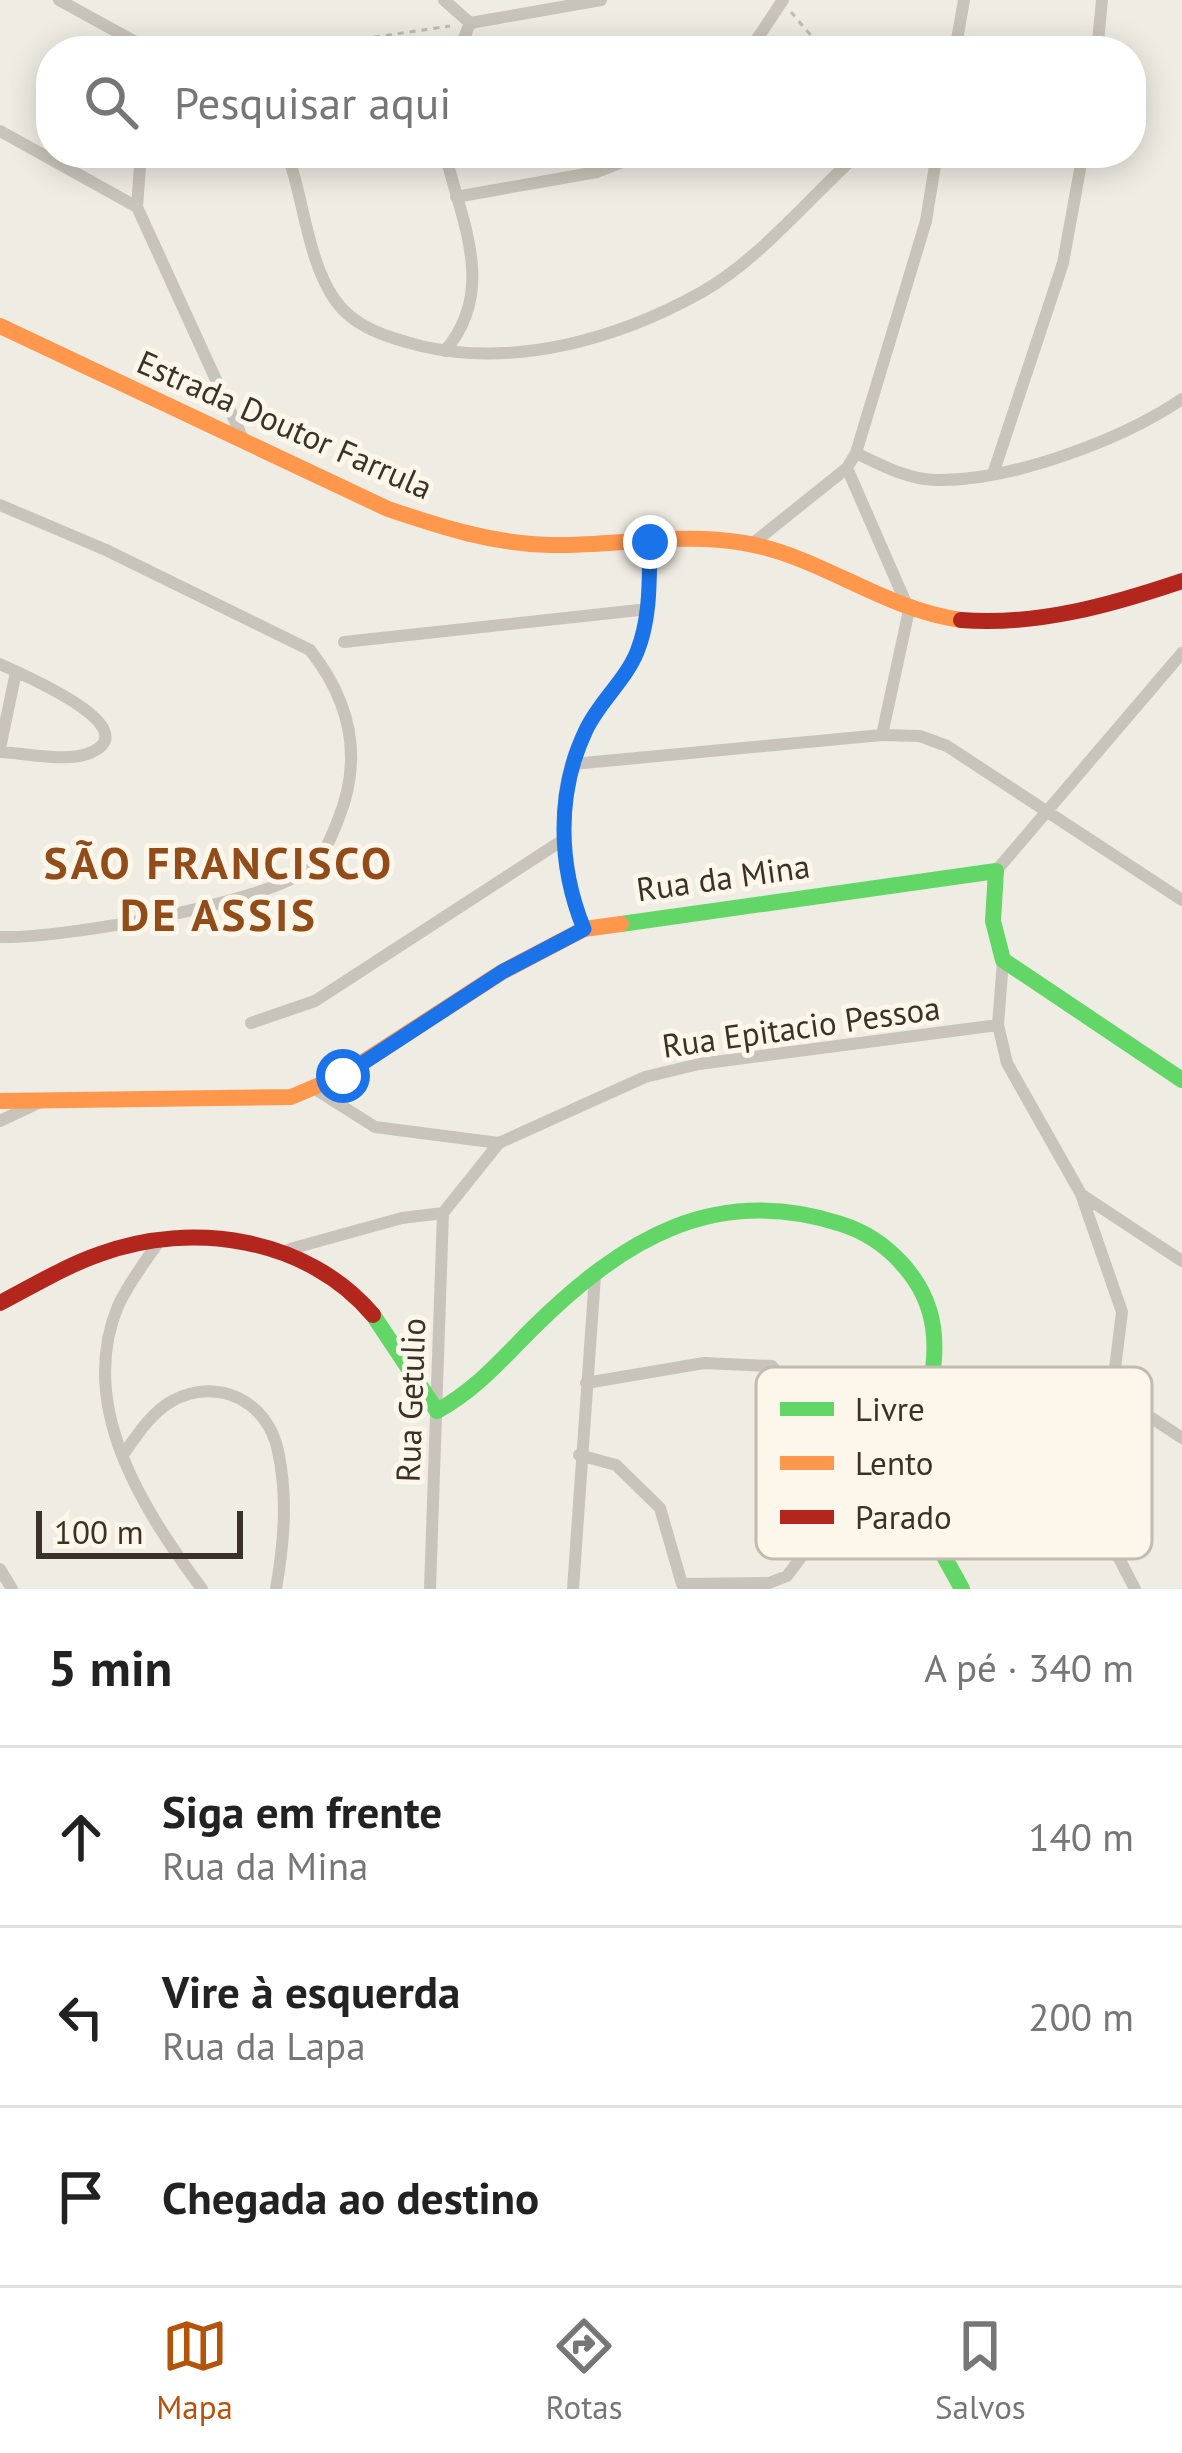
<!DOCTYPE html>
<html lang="pt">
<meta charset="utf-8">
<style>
:root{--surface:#fff;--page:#f6f6f6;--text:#222;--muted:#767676;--line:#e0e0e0;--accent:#b45309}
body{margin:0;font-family:"PT Sans",sans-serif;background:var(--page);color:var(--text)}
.scale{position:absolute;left:36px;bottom:30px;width:207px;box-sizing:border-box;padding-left:12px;border:6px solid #3a3229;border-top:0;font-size:33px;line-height:42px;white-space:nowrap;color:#3a3229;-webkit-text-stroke:9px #fcf7ea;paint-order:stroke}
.stop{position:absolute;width:36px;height:36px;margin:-27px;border:9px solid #1a73e8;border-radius:50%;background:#fff}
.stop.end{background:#1a73e8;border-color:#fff;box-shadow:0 3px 12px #0008}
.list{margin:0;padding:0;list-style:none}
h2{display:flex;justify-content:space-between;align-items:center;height:156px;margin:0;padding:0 48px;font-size:51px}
h2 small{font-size:39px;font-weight:400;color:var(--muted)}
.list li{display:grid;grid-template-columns:78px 1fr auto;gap:36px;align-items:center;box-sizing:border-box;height:180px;padding:0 48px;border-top:3px solid var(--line)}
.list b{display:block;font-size:45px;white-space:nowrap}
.list p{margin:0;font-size:39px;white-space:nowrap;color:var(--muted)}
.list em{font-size:39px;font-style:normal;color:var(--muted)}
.icon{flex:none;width:66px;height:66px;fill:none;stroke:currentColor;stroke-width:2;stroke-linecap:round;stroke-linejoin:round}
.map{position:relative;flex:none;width:1182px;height:1589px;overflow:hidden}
.search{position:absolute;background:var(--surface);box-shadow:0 6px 30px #0003;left:36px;right:36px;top:36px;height:132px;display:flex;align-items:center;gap:30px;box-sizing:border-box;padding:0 42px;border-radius:48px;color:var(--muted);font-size:45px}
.sheet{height:696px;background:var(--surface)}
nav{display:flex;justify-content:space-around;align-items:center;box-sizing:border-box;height:168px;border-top:3px solid var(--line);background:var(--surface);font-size:33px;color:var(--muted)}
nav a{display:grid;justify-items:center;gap:6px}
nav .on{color:var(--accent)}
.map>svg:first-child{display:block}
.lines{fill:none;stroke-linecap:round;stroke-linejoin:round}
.path{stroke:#c1bcb4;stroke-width:3;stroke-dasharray:6 6;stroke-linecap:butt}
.street{stroke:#c9c4bb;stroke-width:12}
.fast{stroke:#63d668;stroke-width:16}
.slow{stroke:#ff974d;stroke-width:16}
.jam{stroke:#b3261e;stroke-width:16}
.route{stroke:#1a73e8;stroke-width:15}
.labels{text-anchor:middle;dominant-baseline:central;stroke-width:10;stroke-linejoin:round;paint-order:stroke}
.street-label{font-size:33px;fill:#3a3229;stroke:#fcf7ea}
.district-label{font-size:45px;font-weight:bold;letter-spacing:3px;fill:#924c19;stroke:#fcf7ea}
.key{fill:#fcf7ea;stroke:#c2bcb0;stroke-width:3}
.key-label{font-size:33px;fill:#3a3229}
</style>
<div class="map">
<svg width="1182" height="1589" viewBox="0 0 1182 1589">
<rect width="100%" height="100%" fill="#efece3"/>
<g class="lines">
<path class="path" d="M791 12 824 51
M279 51 450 26"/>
<path class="street" d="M59 0 152 51
M444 0 470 23
M470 23 601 0
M459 51 470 23
M749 51 783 0
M955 51 964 0
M1097 51 1102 0
M0 131 137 207
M141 153 137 207 244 441
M287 153C304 199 307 260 335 300 354 328 390 338 421 346 515 368 618 339 702 292 760 259 809 198 859 153
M456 197 597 172 645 153
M445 351C497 290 462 223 445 153
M856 453C881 465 907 479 935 480 1009 482 1122 440 1182 399
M847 468 909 610 882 735
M994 471 1063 263 1083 153
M0 505 106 550 310 650C351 702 363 759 338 820 332 835 324 856 311 867 268 904 59 939 0 937
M752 544 847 468 856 453 926 221 937 153
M344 642 648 609
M0 664C14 671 155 729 87 754 64 762 24 753 0 752
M0 748 16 672
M573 764 882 735 920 736 947 746 1182 900
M996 871 1182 653
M584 929C559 866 551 782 590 722 606 699 626 678 637 652 651 617 649 579 650 542
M1003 960 998 1025 1007 1063 1081 1194 1122 1312 1099 1497 1112 1545 1135 1589
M251 1023 315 1001 563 840
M315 1089 375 1127 499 1143
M0 1121 40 1102
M1082 1195 1182 1261
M443 1213 499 1143 645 1077 699 1064 998 1025
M158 1243C144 1263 128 1284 118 1306 76 1407 144 1511 202 1589
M290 1249 402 1218 443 1213
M1114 1393 1182 1438
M123 1455C137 1435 151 1413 172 1401 217 1376 268 1401 278 1451 288 1497 284 1543 276 1589
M579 1455 616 1465 660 1508 682 1584 769 1583 787 1576 802 1556 807 1522 796 1398 772 1366 704 1363 586 1383
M0 1569 12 1589
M430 1589 443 1213
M573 1589 595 1276"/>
<path class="fast" d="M621 924 996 871 993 921 1003 960 1182 1080
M373 1315 437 1411C476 1390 502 1359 533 1328 622 1240 714 1183 841 1224 886 1238 926 1279 933 1327 941 1379 914 1429 917 1480 920 1520 944 1555 962 1589"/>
<path class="slow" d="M0 326 388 509C441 527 494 544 550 545 615 546 679 532 744 543 821 556 882 609 961 620
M0 1101 291 1097 343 1075 502 972 584 929 621 924"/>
<path class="jam" d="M961 620C1037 626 1111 605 1182 581
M0 1303C33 1286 65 1266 100 1254 193 1220 308 1238 373 1315"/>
</g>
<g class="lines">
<path class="route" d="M343 1076 502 972 584 929C558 865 556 793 586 730 599 702 625 681 637 652 651 617 649 579 650 542"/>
</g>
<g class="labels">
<g class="street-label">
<text transform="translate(285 424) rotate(24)">Estrada Doutor Farrula</text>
<text transform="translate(723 877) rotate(-8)">Rua da Mina</text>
<text transform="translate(801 1026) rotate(-8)">Rua Epitacio Pessoa</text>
<text transform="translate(410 1400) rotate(-88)">Rua Getulio</text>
</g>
<g class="district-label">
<text x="219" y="862">SÃO FRANCISCO<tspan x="219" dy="52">DE ASSIS</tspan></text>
</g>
</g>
<rect x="756" y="1367" width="396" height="192" rx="18" class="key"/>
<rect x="780" y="1402" width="54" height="14" fill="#63d668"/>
<rect x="780" y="1456" width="54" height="14" fill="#ff974d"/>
<rect x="780" y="1510" width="54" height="14" fill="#b3261e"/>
<g class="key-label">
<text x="855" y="1421">Livre</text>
<text x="855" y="1475">Lento</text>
<text x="855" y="1529">Parado</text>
</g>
</svg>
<div class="scale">100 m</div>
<div class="stop" style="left:343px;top:1076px"></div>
<div class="stop end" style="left:650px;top:542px"></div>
<div class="search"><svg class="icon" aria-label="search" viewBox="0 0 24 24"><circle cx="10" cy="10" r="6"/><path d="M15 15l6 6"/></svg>Pesquisar aqui</div>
</div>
<section class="sheet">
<h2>5 min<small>A pé · 340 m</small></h2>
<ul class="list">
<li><svg class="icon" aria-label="ahead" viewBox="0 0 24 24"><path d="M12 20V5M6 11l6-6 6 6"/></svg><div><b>Siga em frente</b><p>Rua da Mina</p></div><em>140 m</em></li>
<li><svg class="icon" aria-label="left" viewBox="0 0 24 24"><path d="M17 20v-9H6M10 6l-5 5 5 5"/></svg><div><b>Vire à esquerda</b><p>Rua da Lapa</p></div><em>200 m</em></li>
<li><svg class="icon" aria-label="arrive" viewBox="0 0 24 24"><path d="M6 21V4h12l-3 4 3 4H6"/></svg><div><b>Chegada ao destino</b></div></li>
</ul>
</section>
<nav>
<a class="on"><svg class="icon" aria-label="map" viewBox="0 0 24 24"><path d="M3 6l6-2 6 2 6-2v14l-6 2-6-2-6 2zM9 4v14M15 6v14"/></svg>Mapa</a>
<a><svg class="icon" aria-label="directions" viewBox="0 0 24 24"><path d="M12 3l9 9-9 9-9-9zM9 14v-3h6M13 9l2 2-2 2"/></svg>Rotas</a>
<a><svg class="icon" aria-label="saved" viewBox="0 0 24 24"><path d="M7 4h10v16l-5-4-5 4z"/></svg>Salvos</a>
</nav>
